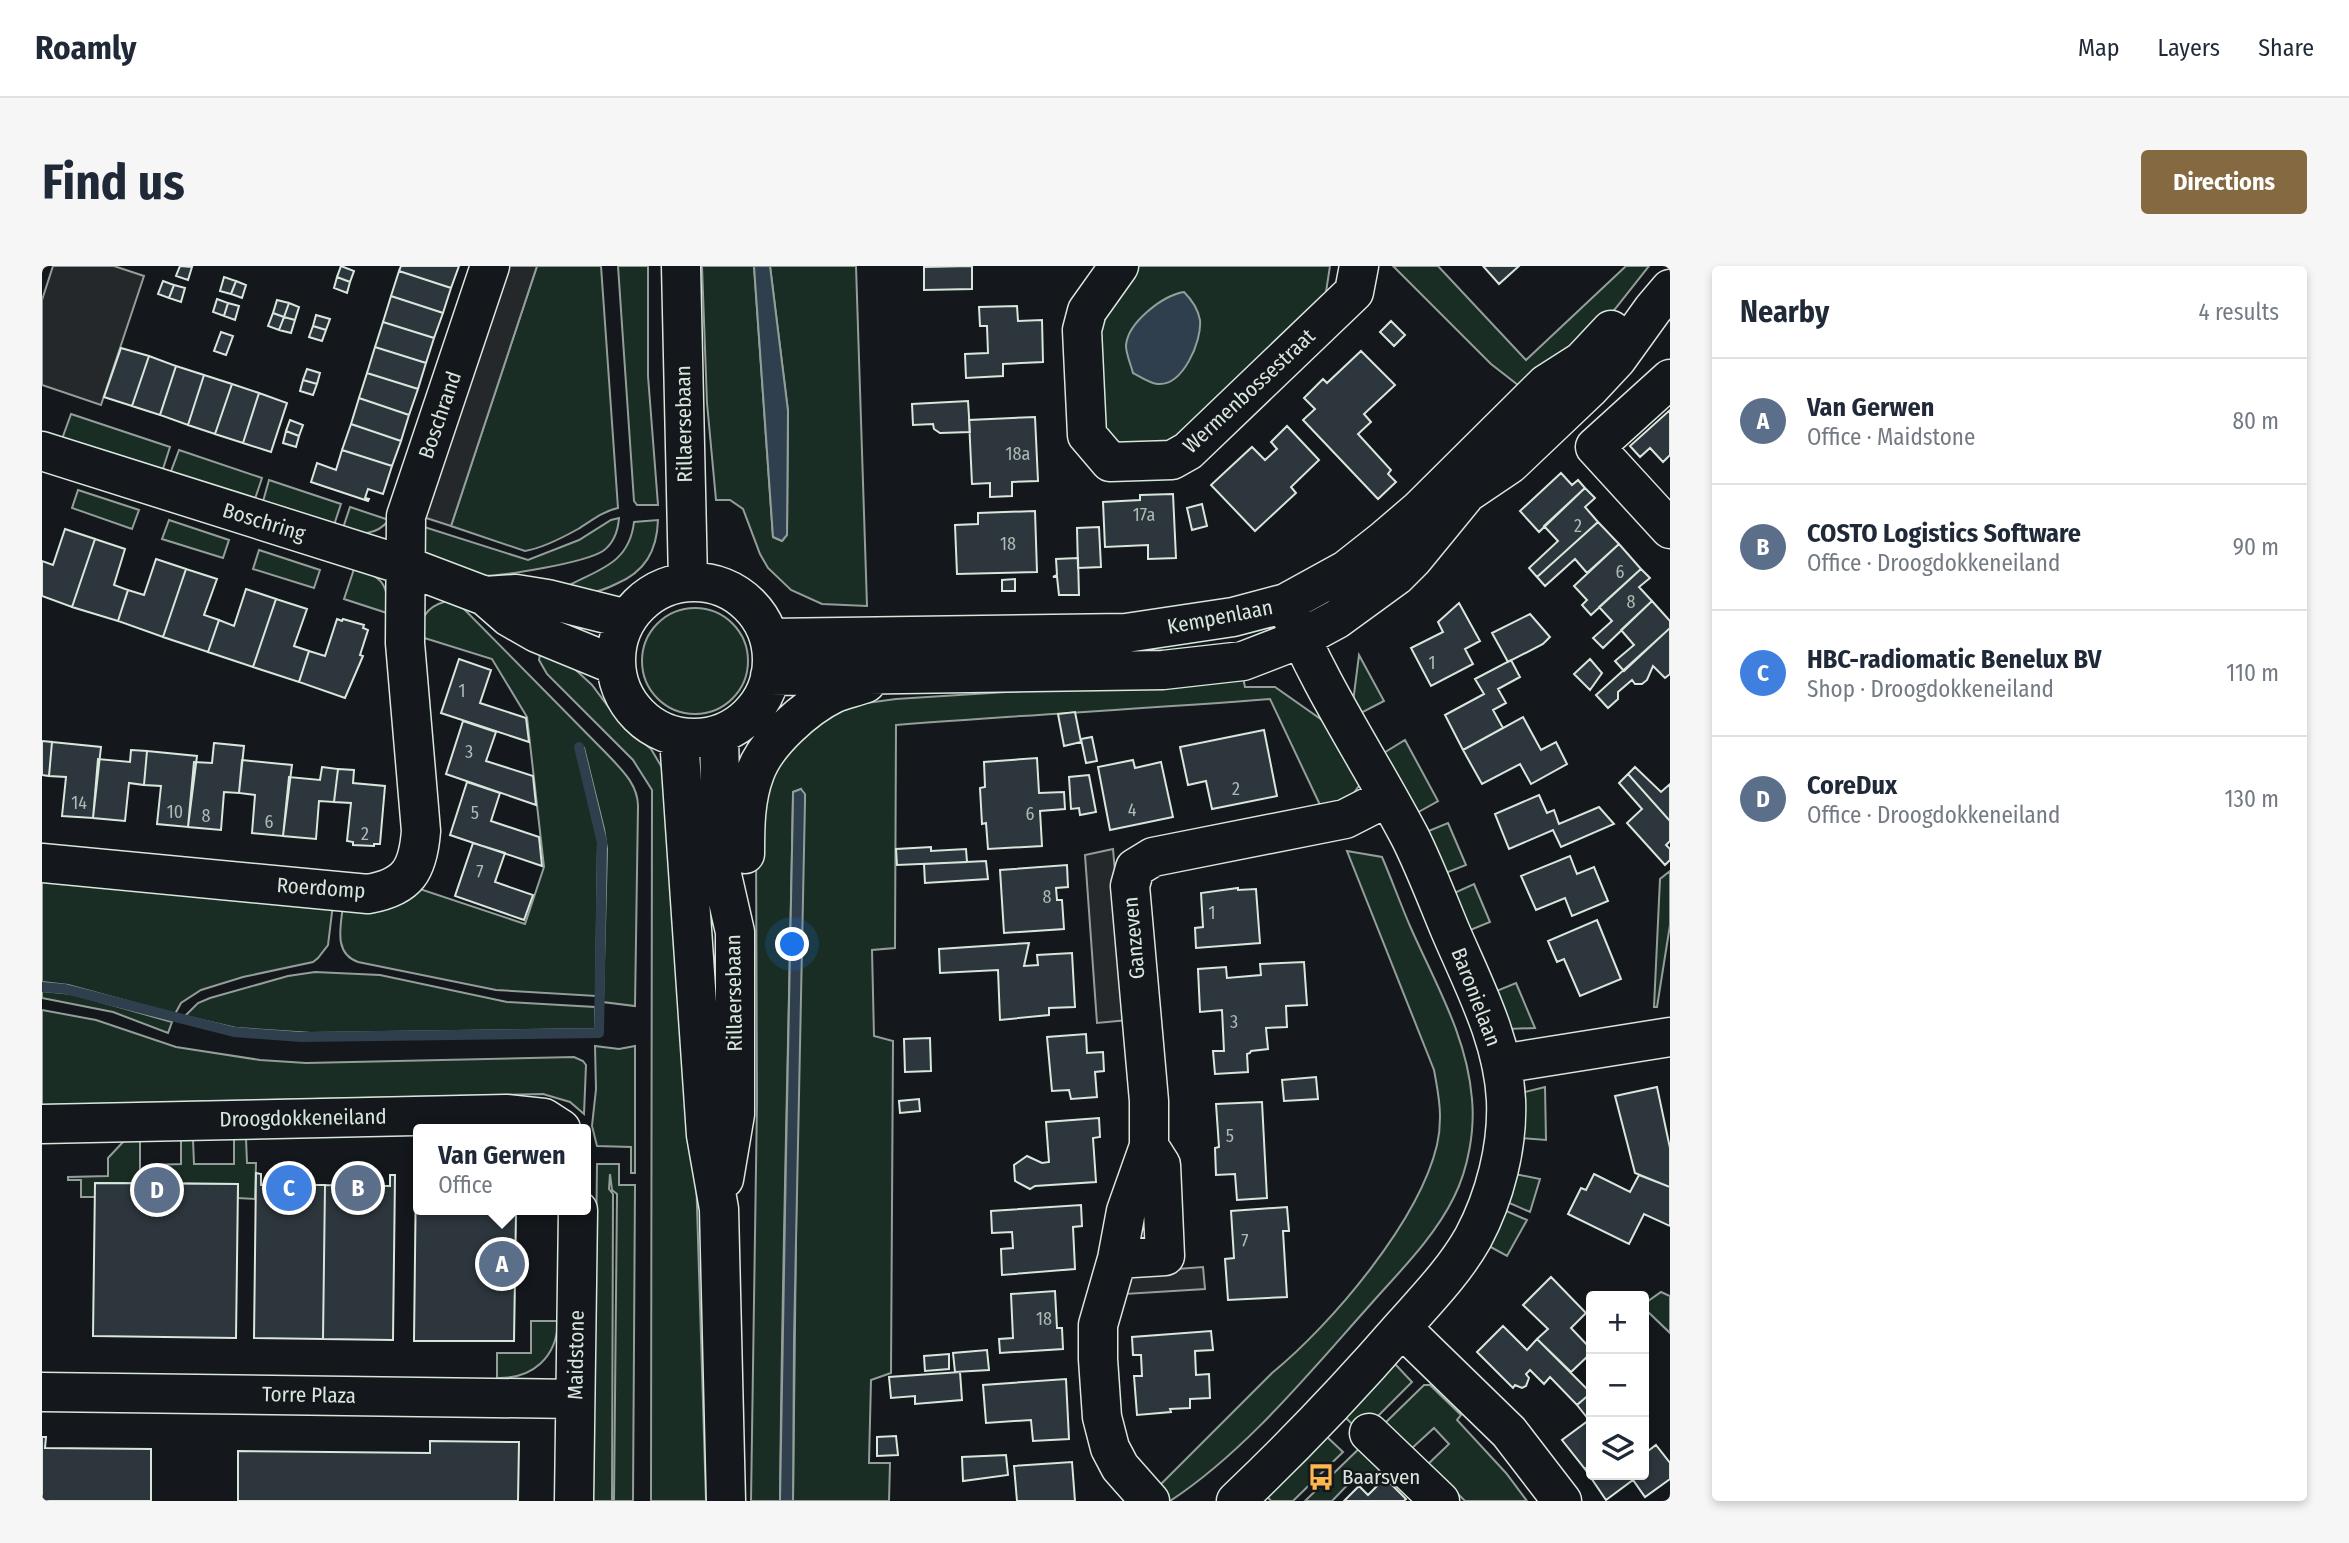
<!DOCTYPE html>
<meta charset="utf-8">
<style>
:root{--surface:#fff;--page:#f6f6f7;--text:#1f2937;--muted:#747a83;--line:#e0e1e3;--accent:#846941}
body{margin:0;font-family:"Fira Sans Condensed",sans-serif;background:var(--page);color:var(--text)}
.controls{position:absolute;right:21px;bottom:21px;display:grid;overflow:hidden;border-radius:7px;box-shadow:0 4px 10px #0003}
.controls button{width:63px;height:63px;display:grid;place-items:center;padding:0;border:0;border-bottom:2px solid var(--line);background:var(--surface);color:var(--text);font:35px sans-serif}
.you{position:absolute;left:751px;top:679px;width:24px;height:24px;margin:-18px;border:5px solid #fff;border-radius:50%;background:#1a73e8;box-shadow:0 0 0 10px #1a73e833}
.badge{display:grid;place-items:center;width:46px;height:46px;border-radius:50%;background:var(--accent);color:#fff;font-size:23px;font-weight:700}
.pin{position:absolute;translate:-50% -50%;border:4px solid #fff;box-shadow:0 2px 7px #0006}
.popup{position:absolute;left:371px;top:858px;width:178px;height:91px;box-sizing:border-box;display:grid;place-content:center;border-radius:7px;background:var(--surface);filter:drop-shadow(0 2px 5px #0005);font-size:23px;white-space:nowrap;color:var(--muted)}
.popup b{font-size:26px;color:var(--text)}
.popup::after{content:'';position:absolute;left:50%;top:100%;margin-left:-14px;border:14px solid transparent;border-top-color:var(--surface)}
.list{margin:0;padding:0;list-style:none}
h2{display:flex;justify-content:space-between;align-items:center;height:91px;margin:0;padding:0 28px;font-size:30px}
h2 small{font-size:23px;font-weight:400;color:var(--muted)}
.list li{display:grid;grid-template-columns:46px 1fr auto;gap:21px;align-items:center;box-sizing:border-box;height:126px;padding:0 28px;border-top:2px solid var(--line)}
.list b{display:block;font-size:26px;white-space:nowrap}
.list p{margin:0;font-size:23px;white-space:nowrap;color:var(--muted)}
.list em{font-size:23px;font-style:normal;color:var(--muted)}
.icon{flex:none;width:38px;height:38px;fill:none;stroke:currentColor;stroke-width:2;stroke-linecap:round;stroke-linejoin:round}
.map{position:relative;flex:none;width:1628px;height:1235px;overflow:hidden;border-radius:7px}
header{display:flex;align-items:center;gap:42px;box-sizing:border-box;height:98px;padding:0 35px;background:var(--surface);border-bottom:2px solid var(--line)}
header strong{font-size:33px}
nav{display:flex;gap:38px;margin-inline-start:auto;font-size:24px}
.intro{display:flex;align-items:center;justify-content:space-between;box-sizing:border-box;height:168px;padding:0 42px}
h1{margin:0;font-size:49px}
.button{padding:18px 32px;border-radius:7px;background:var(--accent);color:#fff;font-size:24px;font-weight:700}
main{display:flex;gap:42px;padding:0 42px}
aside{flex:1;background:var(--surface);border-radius:7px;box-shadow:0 4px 10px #0003}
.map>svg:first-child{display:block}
.green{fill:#1a2d24;stroke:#939e99;stroke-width:2}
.parking{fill:#24282b;stroke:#939e99;stroke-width:2}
.water{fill:#2f3f4d;stroke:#939e99;stroke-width:2}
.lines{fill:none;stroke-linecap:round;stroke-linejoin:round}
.stream{stroke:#2f3f4d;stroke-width:10}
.building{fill:#2c363c;stroke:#d8e6dc;stroke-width:2}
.minor-casing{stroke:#d8e6dc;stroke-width:41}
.minor{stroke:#14181c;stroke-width:38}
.labels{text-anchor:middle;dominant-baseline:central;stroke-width:5;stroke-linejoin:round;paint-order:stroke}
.number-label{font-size:18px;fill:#adbab4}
.street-label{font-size:21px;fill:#d8e6dc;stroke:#14181c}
.poi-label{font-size:21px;fill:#d8e6dc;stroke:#14181c;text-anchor:start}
</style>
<header>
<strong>Roamly</strong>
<nav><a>Map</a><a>Layers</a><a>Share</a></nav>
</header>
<div class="intro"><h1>Find us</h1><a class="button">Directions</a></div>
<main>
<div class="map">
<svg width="1628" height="1235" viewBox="0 0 1628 1235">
<rect width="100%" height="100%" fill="#14181c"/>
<path class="green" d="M495 0H559L576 242C561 245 549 255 536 263 520 272 501 282 483 285L409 260Z
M576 0H606V110L616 239H595L592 235Z
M660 0H712L731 271 740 275 745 269 746 145 728 0H814L825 340 780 338 749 324 726 302 718 288 701 243 688 234H674L665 137Z
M1093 0H1288L1282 39 1137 177 1074 180 1057 163 1053 57Z
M1351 0H1396L1484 94 1584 0H1607L1573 43 1485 126 1449 98Z
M29 148 128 181 120 206 20 173Z
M137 184 220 212 212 236 128 208Z
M227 214 299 238 291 262 220 239Z
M36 224 97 244 90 263 30 242Z
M308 241 347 254C334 270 320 268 300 265Z
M577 252C576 265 572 277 561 285 542 297 462 310 438 310 424 309 396 293 383 287L376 259 486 294 537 274 569 254Z
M127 254 187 274 181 292 120 273Z
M616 254C615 285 603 306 574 318 566 322 557 326 548 326 539 327 529 324 520 323 553 304 587 300 592 256Z
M217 284 278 304 272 322 211 303Z
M313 300C341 312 345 317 348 348L302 333Z
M402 336H410L419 340 564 487C579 503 596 518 596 540L593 740 561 736 565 583 562 563 542 482 539 479 535 483 556 575 554 730 454 724 316 696C291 687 299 660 301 639L375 622 483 658 502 601 485 451 450 393 376 370C379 353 384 341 402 336Z
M600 395a53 53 0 1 1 106 0a53 53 0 1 1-106 0Z
M499 383 522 393 550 419 577 455 609 483 625 510 653 874 664 1235H609L610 524 591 494 505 408 497 394Z
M1317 389 1342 435 1317 448 1311 436Z
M1200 407 1203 421H1233L1287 459 1319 517 1306 535 1279 541 1228 433C1103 443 978 449 854 459L853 682 830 684 832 770 851 775 849 1107 829 1114 827 1197H848L847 1235H751L759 523 751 526C747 763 740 999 738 1235H709L715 835 714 577 731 501 774 455 817 438 854 433 1157 414Z
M1363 474 1396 535 1373 548 1340 488Z
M1406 557 1424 599 1401 608 1384 566Z
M1305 585 1340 591C1350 614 1358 637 1368 660 1393 717 1425 770 1430 833 1433 865 1426 903 1412 931 1392 972 1357 1006 1328 1039 1268 1106 1203 1186 1128 1235L1115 1222 1230 1107C1290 1058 1377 955 1395 879 1401 853 1397 830 1392 804Z
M1628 605V659L1615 741H1612L1618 613Z
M0 611 291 638 286 679 276 692 271 696 201 711 159 724 139 737 133 748 26 719 0 716Z
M1432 618 1448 656 1426 665 1410 628Z
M273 706 338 709 465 736 553 741V763L269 767 194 762 143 750 156 737 168 732 246 710Z
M1474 717 1493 762 1466 763 1452 726Z
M0 725 31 728 130 756 126 767 71 746 0 732Z
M0 744 54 754 134 781 218 794 264 797 532 791 541 795 544 799 542 848 528 836 501 828 0 839Z
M553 780 577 783 593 780V907H589V881L555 880 550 860 554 823Z
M1503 821 1504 874 1479 872V827Z
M192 872H204L205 897H214L213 933 196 932V918L111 917V899L139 898V873H151L152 898H192Z
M98 874V917H53V931H39V914H26V911L66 910V892L82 875Z
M555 898H577V919H593L591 1235H572L575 928 570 924 568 908 567 923 571 928 570 1235H551Z
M1473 908 1498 913 1488 946 1465 936Z
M1462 944 1485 954 1465 990 1445 979Z
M1619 1026 1628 1030V1067L1602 1042V1038Z
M489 1055H516C515 1092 490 1113 455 1112V1087H489Z
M1353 1098 1370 1116 1319 1167 1302 1150Z
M1382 1119H1388L1419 1149 1415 1154 1464 1207 1485 1235H1423L1397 1209 1382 1202 1407 1178 1392 1162 1368 1184 1339 1161Z
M1283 1169 1301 1186 1251 1235H1229L1223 1228Z
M1325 1175 1345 1195 1327 1216 1316 1208 1290 1235H1263Z"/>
<path class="parking" d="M11 0H72L102 10 59 139 0 119V34Z
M460 0H495L409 260 378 250Z
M1071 583 1086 754 1055 757 1043 589Z
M1161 1001 1163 1023 1083 1028 1082 1007Z"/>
<path class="water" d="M712 0H728L746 145 745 269 740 275 731 271Z
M1142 26C1150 34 1156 42 1158 54 1160 75 1141 120 1116 118 1108 118 1097 110 1091 107 1089 99 1084 88 1084 80 1085 57 1121 29 1142 26Z
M759 523 763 528V535L752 1074 751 1235H738C741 1001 747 768 751 534V526Z"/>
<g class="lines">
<path class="stream" d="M0 721 23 723 192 766 259 771 557 767 560 576 537 481"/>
</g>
<path class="building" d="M138 0 150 1 146 14 134 10Z
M299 0 312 5 308 16 295 11Z
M359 0H417L409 22 357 5Z
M930 0V23L882 24V1Z
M1441 0H1477L1457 18Z
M357 5 409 22 401 47 349 30Z
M182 11 194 15 189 28 178 25Z
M295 11 308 16 305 27 292 22Z
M121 15 132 19 127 32 116 28Z
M194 15 204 19 200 32 189 28Z
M132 19 143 22 139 36 127 32Z
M349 30 401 47 392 72 341 56Z
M175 33 186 37 182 50 171 46Z
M235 34 247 37 242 51 231 47Z
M186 37 197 40 193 54 182 50Z
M247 37 257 41 253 54 242 51Z
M975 40 976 55 1000 54 1001 96 961 98V110L924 112 923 88 946 87 945 60H938L937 41Z
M231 47 242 51 237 64 226 60Z
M274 49 288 53 284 64 271 60Z
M242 51 253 54 249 67 237 64Z
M1349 55 1363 69 1352 80 1338 66Z
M341 56 392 72 384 97 333 81Z
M271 60 284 64 280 75 267 71Z
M179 66 191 70 184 89 172 85Z
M333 81 384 97 376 123 325 107Z
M79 82 107 90 90 140 62 131Z
M1319 85 1353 119 1322 148 1329 156 1316 168 1349 204 1346 208 1354 216 1336 233 1261 154 1273 143 1262 132 1281 113 1285 117Z
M107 90 134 100 118 149 90 140Z
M134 100 162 109 146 159 118 149Z
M265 103 278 107 275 118 261 114Z
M325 107 376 123 367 149 317 132Z
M162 109 190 118 173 168 146 159Z
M261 114 275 118 271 129 258 125Z
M190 118 217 127 201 177 173 168Z
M217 127 245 137 229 186 201 177Z
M317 132 367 149 359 175 309 158Z
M926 135 928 166 898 167 892 163 891 158 871 159 870 138Z
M1628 144V189L1621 196 1608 182 1598 191 1588 180Z
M993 151 996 215 970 216V230L948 231V217L930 218 927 154Z
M248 154 261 159 257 170 244 165Z
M309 158 359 175 350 200 300 184Z
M1245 160 1277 194 1249 221 1254 227 1213 265 1169 219 1210 181 1223 194 1235 183 1229 176Z
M244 165 257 170 254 181 241 177Z
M300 184 350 200 341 228 326 223 323 232 327 233 326 235 269 216 275 197 294 204Z
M1519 207 1530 219 1536 214 1543 222 1497 266 1478 245Z
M1543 222 1553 232 1543 241 1556 256 1495 311 1487 302 1516 275 1502 260Z
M1131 228 1134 292 1106 293V279L1063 281 1061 236 1098 234V229Z
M1160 238 1165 260 1150 264 1145 242Z
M993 245 995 306 915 308 913 259 936 258V247Z
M1556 256 1577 278 1545 307 1533 293 1503 320 1495 311Z
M1057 261 1059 301 1036 302 1035 262Z
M23 263 53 273 30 341 0 330V295L11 299Z
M53 273 83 283 72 319 86 324 76 355 30 341Z
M1577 278 1599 303 1549 349 1540 339 1545 334 1532 320Z
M1036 292 1037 329H1017L1015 311H1011L1015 309 1014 293Z
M114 293 144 303 121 371 76 355 86 324 102 329Z
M144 303 175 313 162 349 177 354 166 386 121 371Z
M1599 303 1608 312 1597 321 1610 335 1561 382 1551 372 1570 355 1557 341Z
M973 313V325H960V314Z
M204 323 234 333 211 401 166 386 177 354 192 360Z
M234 333 265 343 252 380 267 385 257 416 211 401Z
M1610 335 1628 355V362L1582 405 1573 395 1592 379 1579 364Z
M1417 337 1438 375 1423 383 1431 398 1389 420 1369 382 1401 366 1396 356Z
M1488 348 1508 371 1501 378 1466 396 1450 367Z
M295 353 300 355 301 353 322 359 321 362 326 364 318 389 321 390 303 432 257 416 267 385 283 390Z
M1628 362V408L1623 412 1611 400 1605 414 1600 418H1593L1590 414 1576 426V433L1566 442 1554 429Z
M417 393 449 404 438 437 484 452 487 476 399 447Z
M1548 393 1560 407 1548 424 1532 408Z
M1469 394 1478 411 1456 423 1464 437 1451 444 1461 462 1421 484 1403 449 1442 428 1433 413Z
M1033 446 1039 476 1022 480 1016 448Z
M1481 451 1499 484 1514 476 1525 498 1489 518 1478 498 1440 518 1421 484Z
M421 455 454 466 444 495 491 510 494 539 404 508Z
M1222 464 1235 530 1170 543 1164 515 1146 519 1138 481Z
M1050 471 1055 495 1044 497 1039 473Z
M0 475 10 476 7 510 0 509Z
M10 476 59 481 51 552 20 550 24 511 7 510Z
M172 477 202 480 197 527 182 526 179 564 146 561 152 496 170 497Z
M89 484 105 485 102 519 87 517 83 555 51 552 56 493 88 496Z
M105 485 155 490 146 561 115 558 119 520 102 519Z
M995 492 997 527 1022 526 1023 543 998 545 1000 580 946 583 944 557 940 558 938 522 943 521 942 496Z
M200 494 250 499 241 570 210 567 213 529 197 527Z
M1091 494 1093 502 1119 496 1131 551 1068 564 1056 501Z
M280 501 296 503 292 536 277 535 274 573 241 570 247 511 278 514Z
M1593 501 1619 526 1628 518V555L1586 508Z
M296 503 312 504 311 517 343 520 338 578H332V580L311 579V576L305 575 309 537 292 536Z
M1586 508 1628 555V575L1624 579 1628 583V594L1623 599 1585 557 1600 543 1577 517Z
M1047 509 1054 546 1038 549 1037 542 1029 543 1027 511Z
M425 516 458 527 449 555 497 571 500 600 408 569Z
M1497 529 1505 547 1512 544 1517 558 1557 541 1572 558 1519 581 1511 564 1467 583 1453 548Z
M431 577 463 587 453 616 491 629 482 654 413 630Z
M889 581V585L924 583 925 596 855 599 854 583Z
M1528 590 1535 608 1552 601 1566 635 1530 650 1523 632 1494 644 1479 610Z
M944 595 946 613 883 617 882 598Z
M1025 599 1026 621 1014 622 1015 634H1020L1022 663 962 667 958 604Z
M1196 622V624L1214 623 1218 677 1154 682 1153 662 1161 661 1159 627Z
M1555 654 1579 713 1538 730 1522 693 1515 696 1506 675Z
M987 677 982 700 996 699 995 689 1030 687 1033 741 1007 742V749L958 754 956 704 898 707 897 683Z
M1262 696 1265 739 1244 740 1245 761 1224 762 1226 783 1209 785 1208 787 1205 788 1206 806 1173 808 1171 785H1182L1180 744 1158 746 1156 703 1184 701 1185 712 1219 709 1218 698Z
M1044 768 1045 787 1061 786 1062 805 1053 806 1055 831 1029 833 1027 824 1010 825 1005 771Z
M888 772 889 805 863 806 862 773Z
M1274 811 1276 833 1242 835 1240 814Z
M1615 821 1628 882V921L1593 907 1573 830Z
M877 833 878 845 858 847 857 835Z
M1220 836 1225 932 1195 934 1193 908 1174 909 1173 882 1177 881 1174 838Z
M1057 852 1058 871 1051 872 1054 916 993 920 988 923 973 915 972 899 985 890 1000 897 1007 896 1004 856Z
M214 907 219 908V919H283L281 1073 212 1072Z
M374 907H376V944H476V947H474L472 1075H372Z
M1552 908 1588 926 1597 909 1628 921V960L1602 948 1587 978 1526 948 1539 922 1544 924Z
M348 909H353L351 1074 281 1073 283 919 348 920Z
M53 917 196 918 194 1072 51 1070Z
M1039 939 1040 960 1031 961 1033 1003 960 1009 959 983 971 982 970 966 950 967 949 945Z
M1245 941 1247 965H1241L1245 1031 1186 1034 1183 993 1192 992 1189 945Z
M1509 1011 1544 1047 1529 1062 1549 1083V1087L1529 1106 1495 1073 1506 1063 1481 1039Z
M1013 1025 1015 1062H1020L1021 1083 958 1087 957 1073 971 1072 969 1028Z
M1461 1060 1485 1084 1495 1073 1549 1127 1535 1139 1508 1111 1502 1118 1488 1104 1484 1108 1487 1112 1484 1120 1480 1122 1473 1119 1471 1122 1435 1086Z
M1169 1065 1171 1084 1153 1085 1154 1109 1167 1108 1168 1132 1148 1133V1142L1128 1143 1129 1146 1095 1149 1092 1110H1100L1099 1089H1091L1090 1071Z
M945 1084 947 1104 913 1106 911 1087Z
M907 1088V1103L883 1105 882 1090Z
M918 1106 920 1134 873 1138V1130L849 1132 847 1111Z
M1024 1113 1027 1173 991 1175 989 1154 944 1157 941 1119Z
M1549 1127V1198L1543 1203 1520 1174 1547 1154 1535 1139Z
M854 1170 856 1189 835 1190V1171Z
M0 1171H4L3 1182 109 1183V1235H0Z
M388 1175 477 1176 476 1235H196V1185L388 1187Z
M1614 1179 1628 1197V1213L1603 1231 1591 1214 1564 1234 1543 1203 1549 1198V1209H1602V1188Z
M964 1189 966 1209 921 1215 920 1191Z
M1030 1196 1033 1235H975L972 1200Z
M1343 1212 1364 1233 1362 1235H1302L1317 1220 1326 1229Z"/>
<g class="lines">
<defs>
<path id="minor" d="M639 0 646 315
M1077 0 1045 45 1040 64 1045 169 1068 196 1130 194 1146 185 1312 26 1317 0
M1628 113 1553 181 1628 263
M0 185 364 300 443 330 474 328 505 333 585 353
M574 394a78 78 0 1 1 156 0a78 78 0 1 1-156 0Z
M443 330 467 351 495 367 573 399
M728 372 1084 367 1191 351 1244 337 1304 304 1342 274 1377 244 1504 118 1540 95 1569 64
M728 410 1121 404 1201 395 1258 373 1295 353 1354 310 1371 293 1425 227 1468 198 1547 123 1575 93 1611 43 1628 23
M677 469 680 609 693 666V848L682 913
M637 472 664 869 677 943 684 1235
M703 588C703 561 703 533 713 507 724 476 764 441 793 427 803 423 814 421 824 417
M0 597 326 628C366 621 376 604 379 565L363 377 364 250 448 0
M1459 798 1628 771
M0 858 464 848 502 852 519 863
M1075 993 1123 990 1119 899 1107 880
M1360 1062 1467 1166 1520 1235
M0 1126 533 1133
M1327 1167 1398 1235
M532 1235 536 944
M1108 1235 1078 1201 1068 1182 1060 1151 1056 1093V1059L1075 993 1084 945 1107 880V835L1088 620 1093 602 1111 591 1303 553 1346 531
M1194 1235C1253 1179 1309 1120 1362 1059 1386 1032 1413 1004 1431 972 1453 931 1466 880 1464 834 1461 773 1431 718 1408 664 1395 633 1383 601 1368 571 1327 493 1277 420 1244 337"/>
</defs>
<use href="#minor" class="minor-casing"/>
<use href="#minor" class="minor"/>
</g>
<defs>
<symbol id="bus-bare" viewBox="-9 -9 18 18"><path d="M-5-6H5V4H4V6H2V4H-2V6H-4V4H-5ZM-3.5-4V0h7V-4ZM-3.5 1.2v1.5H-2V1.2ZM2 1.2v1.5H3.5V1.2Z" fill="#ffb74d" stroke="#14181c" stroke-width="2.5" paint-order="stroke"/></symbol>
</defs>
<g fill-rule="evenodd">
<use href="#bus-bare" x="1260" y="1192" width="38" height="38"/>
</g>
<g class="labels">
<g class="number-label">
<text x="976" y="188">18a</text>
<text x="1102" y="249">17a</text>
<text x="1536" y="260">2</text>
<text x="966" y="278">18</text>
<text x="1578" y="306">6</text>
<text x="1589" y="336">8</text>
<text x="1390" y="397">1</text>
<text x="420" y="425">1</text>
<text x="427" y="486">3</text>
<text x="1194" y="523">2</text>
<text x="37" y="537">14</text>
<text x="1090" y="544">4</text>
<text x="133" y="546">10</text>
<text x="433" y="547">5</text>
<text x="988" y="548">6</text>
<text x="164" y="550">8</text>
<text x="227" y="556">6</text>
<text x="323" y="568">2</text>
<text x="438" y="606">7</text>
<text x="1005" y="631">8</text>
<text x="1170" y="647">1</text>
<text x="1192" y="756">3</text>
<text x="1188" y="870">5</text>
<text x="1203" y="975">7</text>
<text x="1002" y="1053">18</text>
</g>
<g class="street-label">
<text transform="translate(1207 125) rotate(-43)">Wermenbossestraat</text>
<text transform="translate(398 149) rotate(-71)">Boschrand</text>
<text transform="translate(642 158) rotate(-91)">Rillaersebaan</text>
<text transform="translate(222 256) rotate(17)">Boschring</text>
<text transform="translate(1178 351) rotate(-11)">Kempenlaan</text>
<text transform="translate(279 622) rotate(4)">Roerdomp</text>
<text transform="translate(1092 672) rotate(-95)">Ganzeven</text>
<text transform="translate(692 727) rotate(-91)">Rillaersebaan</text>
<text transform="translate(1434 731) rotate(69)">Baronielaan</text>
<text transform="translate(261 852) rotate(-1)">Droogdokkeneiland</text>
<text transform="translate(534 1089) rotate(-89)">Maidstone</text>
<text transform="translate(267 1129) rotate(1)">Torre Plaza</text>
</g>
<g class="poi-label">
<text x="1300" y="1211">Baarsven</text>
</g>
</g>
</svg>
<div class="controls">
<button>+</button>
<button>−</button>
<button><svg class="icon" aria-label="layers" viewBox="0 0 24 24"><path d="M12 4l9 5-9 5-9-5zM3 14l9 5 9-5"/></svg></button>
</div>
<div class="you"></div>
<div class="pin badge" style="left:460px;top:998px;background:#5c6f8a">A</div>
<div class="popup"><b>Van Gerwen</b>Office</div>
<div class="pin badge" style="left:316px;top:922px;background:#5c6f8a">B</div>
<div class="pin badge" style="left:247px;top:922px;background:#3f7fe0">C</div>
<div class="pin badge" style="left:115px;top:924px;background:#5c6f8a">D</div>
</div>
<aside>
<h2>Nearby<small>4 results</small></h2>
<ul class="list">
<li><span class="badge" style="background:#5c6f8a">A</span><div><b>Van Gerwen</b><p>Office · Maidstone</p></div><em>80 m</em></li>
<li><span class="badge" style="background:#5c6f8a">B</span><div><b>COSTO Logistics Software</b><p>Office · Droogdokkeneiland</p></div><em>90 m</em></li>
<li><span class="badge" style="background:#3f7fe0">C</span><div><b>HBC-radiomatic Benelux BV</b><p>Shop · Droogdokkeneiland</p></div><em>110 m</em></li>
<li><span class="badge" style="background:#5c6f8a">D</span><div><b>CoreDux</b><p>Office · Droogdokkeneiland</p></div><em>130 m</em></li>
</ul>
</aside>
</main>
